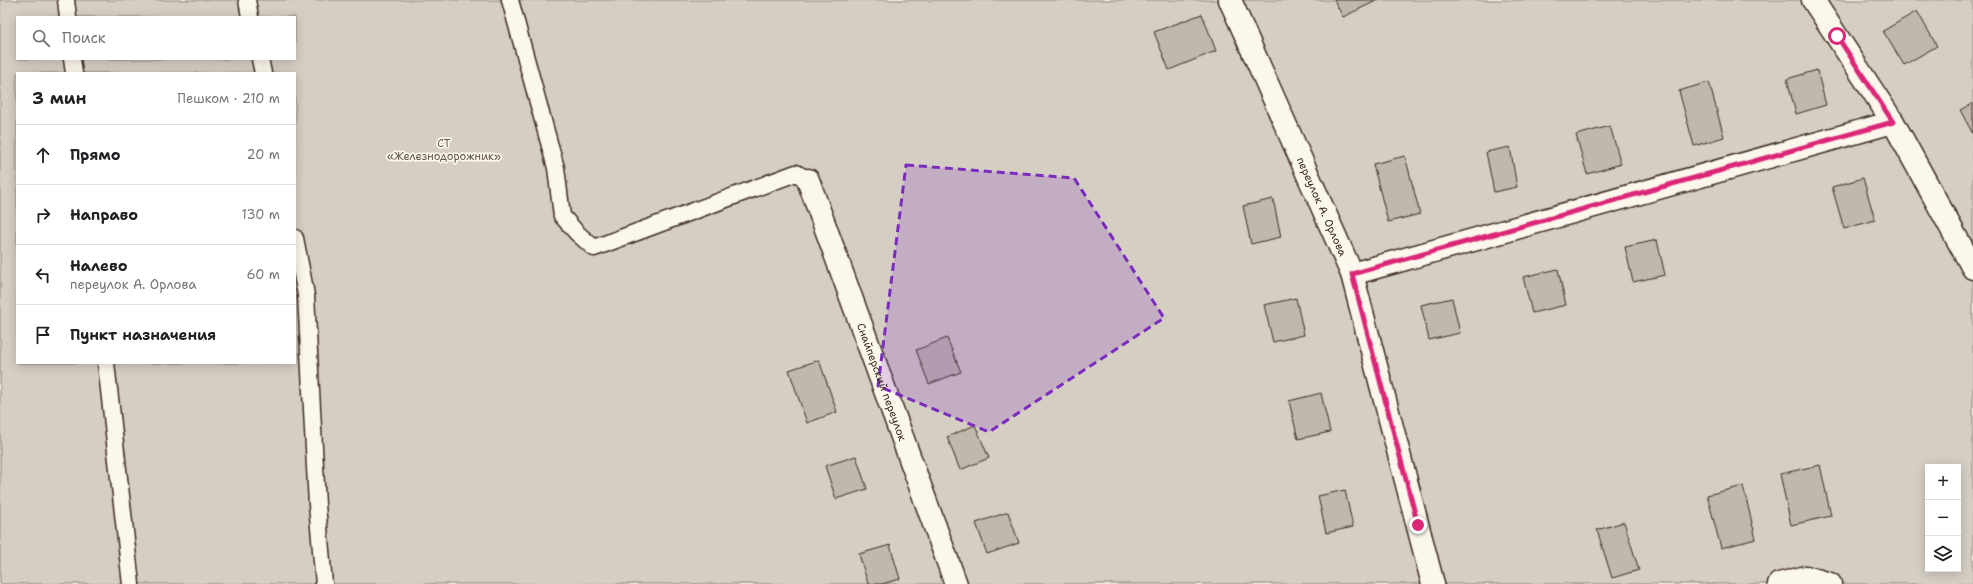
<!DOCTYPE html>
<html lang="ru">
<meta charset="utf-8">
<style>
:root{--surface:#fff;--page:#f6f6f6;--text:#202124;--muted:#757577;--line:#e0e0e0}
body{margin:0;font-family:"Shantell Sans",sans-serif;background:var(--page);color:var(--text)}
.controls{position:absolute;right:12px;bottom:12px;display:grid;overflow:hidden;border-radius:0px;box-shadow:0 2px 10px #0003}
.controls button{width:36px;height:36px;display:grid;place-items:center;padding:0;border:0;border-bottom:1px solid var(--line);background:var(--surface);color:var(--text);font:20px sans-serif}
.stop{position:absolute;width:12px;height:12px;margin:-9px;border:3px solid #db2777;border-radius:50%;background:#fff}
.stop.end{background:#db2777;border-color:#fff;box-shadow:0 1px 4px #0008}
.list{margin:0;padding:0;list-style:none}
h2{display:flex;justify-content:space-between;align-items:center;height:52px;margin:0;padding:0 16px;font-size:17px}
h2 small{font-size:13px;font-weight:400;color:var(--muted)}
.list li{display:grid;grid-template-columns:26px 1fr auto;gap:12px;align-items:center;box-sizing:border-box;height:60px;padding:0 16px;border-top:1px solid var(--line)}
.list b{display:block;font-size:15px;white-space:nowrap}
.list p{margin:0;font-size:13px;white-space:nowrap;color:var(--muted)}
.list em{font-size:13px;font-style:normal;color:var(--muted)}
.icon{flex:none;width:22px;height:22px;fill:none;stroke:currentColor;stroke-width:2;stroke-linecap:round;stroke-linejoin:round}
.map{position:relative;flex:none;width:1973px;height:584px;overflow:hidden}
.search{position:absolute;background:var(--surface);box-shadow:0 2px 10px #0003;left:16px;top:16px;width:280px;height:44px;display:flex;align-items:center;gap:10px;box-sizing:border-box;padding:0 14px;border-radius:0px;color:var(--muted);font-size:15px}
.panel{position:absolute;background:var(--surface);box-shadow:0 2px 10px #0003;left:16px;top:72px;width:280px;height:292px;border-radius:0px}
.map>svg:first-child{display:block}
.green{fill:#d5cec3;stroke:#887c70;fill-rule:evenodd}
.building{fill:#c0b8ad;stroke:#3b2a1e}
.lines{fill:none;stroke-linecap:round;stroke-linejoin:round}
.lane-casing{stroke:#3b2a1e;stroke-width:19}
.street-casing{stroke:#3b2a1e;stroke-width:25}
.lane{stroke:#fbf7ec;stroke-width:16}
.street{stroke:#fbf7ec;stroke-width:22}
.route{stroke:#db2777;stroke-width:5}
.marked{fill:#7b2cbf;fill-opacity:0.2;stroke:#7b2cbf;stroke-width:3;stroke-dasharray:8 5;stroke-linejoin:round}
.labels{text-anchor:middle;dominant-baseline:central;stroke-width:3.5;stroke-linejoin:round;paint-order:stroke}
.park-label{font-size:11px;fill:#625347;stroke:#fbf7ec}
.street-label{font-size:11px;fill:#3b2a1e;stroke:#fbf7ec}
</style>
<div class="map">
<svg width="1973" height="584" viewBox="0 0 1973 584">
<rect width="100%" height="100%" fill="#f0ebe0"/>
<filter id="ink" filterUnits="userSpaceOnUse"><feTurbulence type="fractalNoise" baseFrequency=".025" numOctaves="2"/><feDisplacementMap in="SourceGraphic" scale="8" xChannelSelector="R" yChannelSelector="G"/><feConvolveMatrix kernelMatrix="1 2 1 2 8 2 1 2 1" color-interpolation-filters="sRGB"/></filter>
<g filter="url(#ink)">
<path class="green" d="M0 0H1973V584H0ZM17 17H295V59H17ZM17 73H295V363H17ZM1928 467H1958V569H1928Z"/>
<path class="building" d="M1334 0H1376V1L1343 17Z
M1917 11 1937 46 1904 65 1883 31Z
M1202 14 1216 51 1169 70 1154 32Z
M1817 70 1826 105 1796 114 1787 79Z
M1709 82 1724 137 1694 146 1679 91Z
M1973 103V134L1960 110Z
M1610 126 1621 164 1587 174 1576 135Z
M1510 147 1517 187 1494 192 1486 152Z
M1405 156 1420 214 1388 222 1373 164Z
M1863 178 1875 220 1844 229 1832 187Z
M1273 199 1281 237 1251 244 1243 206Z
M1657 240 1665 275 1633 282 1625 247Z
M1558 269 1566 305 1532 313 1523 277Z
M1296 298 1304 335 1273 342 1264 305Z
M1452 298 1460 333 1429 340 1421 305Z
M947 338 961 372 929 384 916 350Z
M819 360 837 412 807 423 789 370Z
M1321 393 1330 432 1298 439 1289 401Z
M975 425 989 458 960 470 947 437Z
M856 456 867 489 836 499 825 466Z
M1820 465 1831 516 1791 525 1780 474Z
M1743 486 1756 539 1721 548 1707 495Z
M1345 490 1353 527 1326 533 1318 496Z
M1008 512 1019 543 987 554 976 523Z
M1624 522 1639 570 1612 578 1597 530Z
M890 545 900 579 882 584H868L859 554Z"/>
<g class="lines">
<defs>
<path id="lane" d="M66 0 68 17
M247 0 250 17
M510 0 556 168 562 216 577 233 594 248 796 173 808 180
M72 59 74 73
M260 59 263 73
M295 238 306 295 317 505 324 584
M106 363 131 584"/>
<g id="street">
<path id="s1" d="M1230 0 1352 274 1433 584"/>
<path d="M1813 0 1893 122 1973 268"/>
<path id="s2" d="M808 180 956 584"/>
<path d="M1352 274 1893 122"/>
<path d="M1779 584 1806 577 1830 584"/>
</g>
</defs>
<use href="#lane" class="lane-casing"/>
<use href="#street" class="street-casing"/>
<use href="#lane" class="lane"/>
<use href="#street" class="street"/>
</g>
</g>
<g class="lines" filter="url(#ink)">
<path class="route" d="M1418 525 1352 274 1893 122 1837 36"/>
</g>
<path class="marked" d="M906 165 1074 178 1164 318 989 432 878 386Z"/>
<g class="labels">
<g class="park-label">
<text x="444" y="143">СТ<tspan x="444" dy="13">«Железнодорожник»</tspan></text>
</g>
<g class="street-label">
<text stroke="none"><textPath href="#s1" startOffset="226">переулок А. Орлова</textPath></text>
<text stroke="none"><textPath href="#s2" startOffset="215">Снайперский переулок</textPath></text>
</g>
</g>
</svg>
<div class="controls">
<button>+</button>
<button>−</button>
<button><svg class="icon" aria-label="layers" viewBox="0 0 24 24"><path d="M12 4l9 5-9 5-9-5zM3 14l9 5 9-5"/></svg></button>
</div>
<div class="stop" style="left:1837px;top:36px"></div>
<div class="stop end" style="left:1418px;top:525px"></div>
<div class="search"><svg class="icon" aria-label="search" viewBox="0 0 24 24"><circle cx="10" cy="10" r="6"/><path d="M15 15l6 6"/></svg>Поиск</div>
<section class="panel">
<h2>3 мин<small>Пешком · 210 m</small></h2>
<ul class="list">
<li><svg class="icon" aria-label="ahead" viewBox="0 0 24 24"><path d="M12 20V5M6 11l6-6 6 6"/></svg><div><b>Прямо</b></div><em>20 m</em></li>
<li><svg class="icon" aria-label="right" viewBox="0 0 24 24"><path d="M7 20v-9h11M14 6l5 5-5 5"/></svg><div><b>Направо</b></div><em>130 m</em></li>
<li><svg class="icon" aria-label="left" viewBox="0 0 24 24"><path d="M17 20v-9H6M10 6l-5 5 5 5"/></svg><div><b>Налево</b><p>переулок А. Орлова</p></div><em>60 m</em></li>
<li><svg class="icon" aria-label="arrive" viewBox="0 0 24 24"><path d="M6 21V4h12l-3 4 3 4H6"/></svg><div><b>Пункт назначения</b></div></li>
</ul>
</section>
</div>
